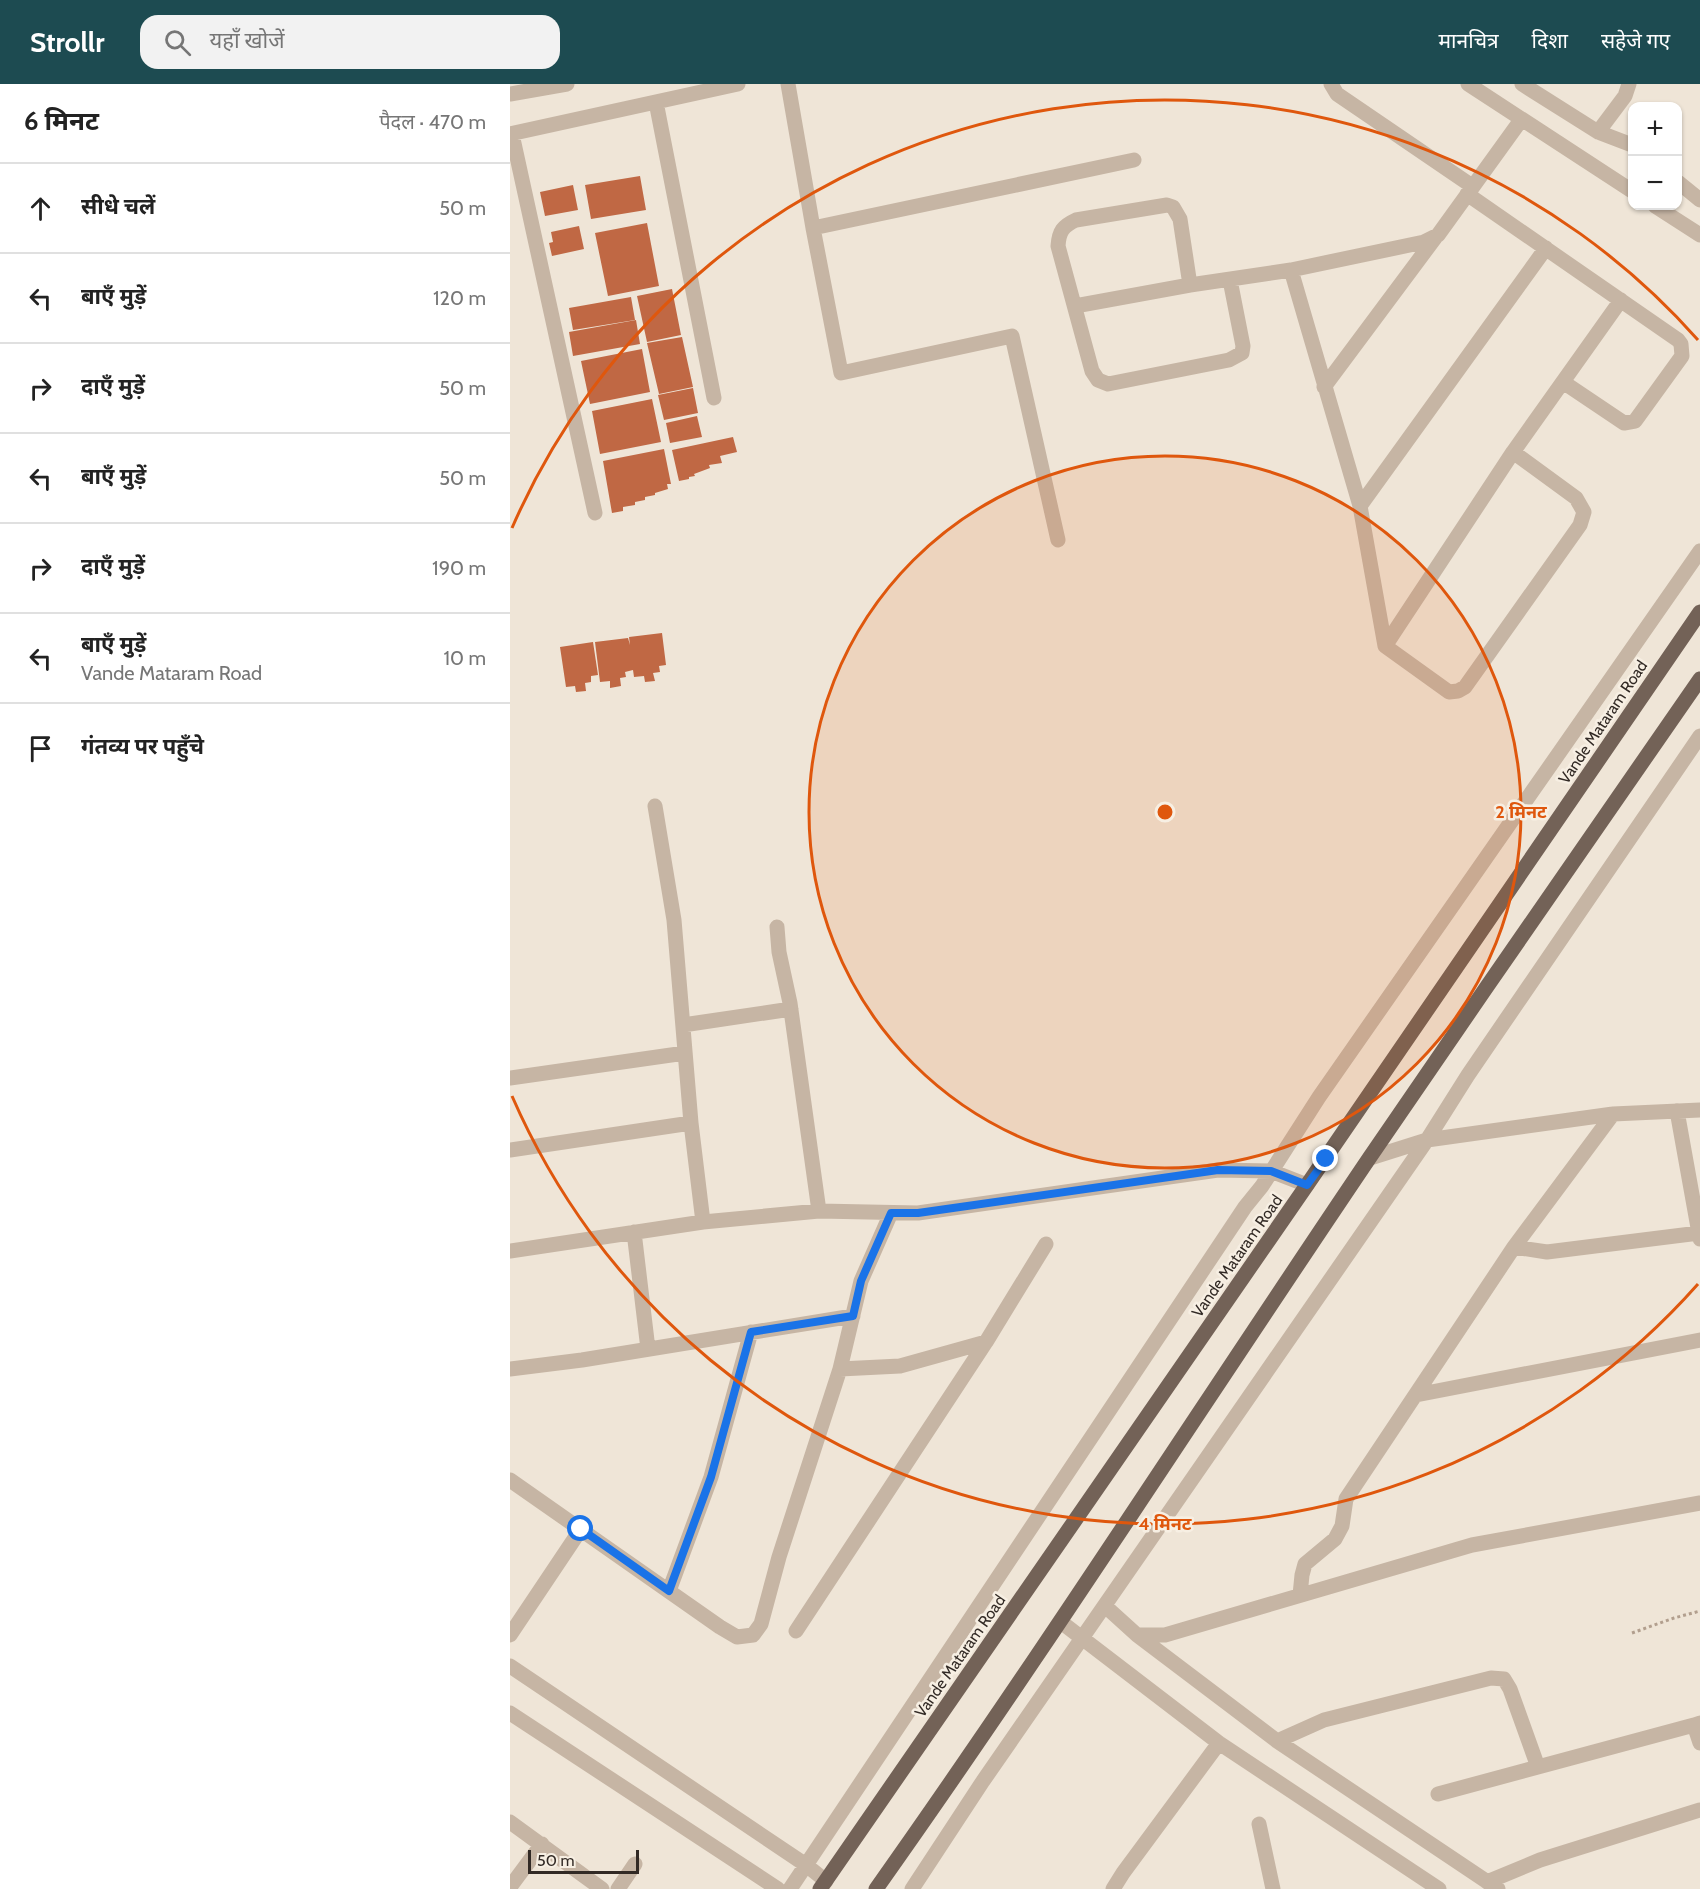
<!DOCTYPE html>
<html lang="hi">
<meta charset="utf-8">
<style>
:root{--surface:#fff;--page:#f2f2f2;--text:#222;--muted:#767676;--line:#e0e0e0;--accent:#1d4b51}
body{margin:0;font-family:Cabin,"Noto Sans Devanagari",sans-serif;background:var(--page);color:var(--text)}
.controls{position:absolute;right:18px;top:18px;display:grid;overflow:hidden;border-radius:12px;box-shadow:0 2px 4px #0004}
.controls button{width:54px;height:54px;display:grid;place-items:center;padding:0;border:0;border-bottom:2px solid var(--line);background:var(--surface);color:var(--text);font:30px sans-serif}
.scale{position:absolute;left:18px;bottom:15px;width:111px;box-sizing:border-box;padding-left:6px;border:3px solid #322a25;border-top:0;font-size:16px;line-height:21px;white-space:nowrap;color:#322a25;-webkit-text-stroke:4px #f7efe3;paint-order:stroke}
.stop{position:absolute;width:18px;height:18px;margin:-14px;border:4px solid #1a73e8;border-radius:50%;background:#fff}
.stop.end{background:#1a73e8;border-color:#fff;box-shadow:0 2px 6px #0008}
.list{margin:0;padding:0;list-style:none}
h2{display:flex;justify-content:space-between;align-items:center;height:78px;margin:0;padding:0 24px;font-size:26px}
h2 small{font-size:20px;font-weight:400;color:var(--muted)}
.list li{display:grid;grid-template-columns:39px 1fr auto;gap:18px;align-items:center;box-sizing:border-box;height:90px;padding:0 24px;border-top:2px solid var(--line)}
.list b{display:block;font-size:22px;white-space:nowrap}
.list p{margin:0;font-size:20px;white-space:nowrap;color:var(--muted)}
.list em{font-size:20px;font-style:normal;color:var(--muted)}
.icon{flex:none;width:33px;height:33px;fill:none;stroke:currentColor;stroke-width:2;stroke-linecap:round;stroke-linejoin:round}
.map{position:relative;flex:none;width:1190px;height:1805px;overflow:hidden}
header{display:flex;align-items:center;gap:36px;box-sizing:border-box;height:84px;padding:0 30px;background:var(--accent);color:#fff}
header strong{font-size:28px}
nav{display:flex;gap:33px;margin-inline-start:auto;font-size:21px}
.search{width:420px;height:54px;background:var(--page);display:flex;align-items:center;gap:15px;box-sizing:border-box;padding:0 21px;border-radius:18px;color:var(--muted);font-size:22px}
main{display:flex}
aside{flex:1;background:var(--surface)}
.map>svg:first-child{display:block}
.building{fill:#c06844}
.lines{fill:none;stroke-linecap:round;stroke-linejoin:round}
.path{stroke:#b29f8e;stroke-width:3;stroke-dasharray:3 3;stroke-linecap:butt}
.minor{stroke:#c6b5a4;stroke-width:15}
.major{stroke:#736257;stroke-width:15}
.route{stroke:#1a73e8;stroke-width:8}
.ring{fill:none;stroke:#df570d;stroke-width:3}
.labels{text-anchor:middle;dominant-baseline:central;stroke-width:5;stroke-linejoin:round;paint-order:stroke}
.street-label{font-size:16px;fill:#322a25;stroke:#f7efe3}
.centre{fill:#df570d;stroke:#f7efe3;stroke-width:3}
.ring-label{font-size:18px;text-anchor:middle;font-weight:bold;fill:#df570d;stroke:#f7efe3;stroke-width:5;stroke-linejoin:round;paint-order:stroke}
</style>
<header>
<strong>Strollr</strong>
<div class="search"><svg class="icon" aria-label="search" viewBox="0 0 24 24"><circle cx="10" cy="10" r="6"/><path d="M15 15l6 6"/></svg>यहाँ खोजें</div>
<nav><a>मानचित्र</a><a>दिशा</a><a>सहेजे गए</a></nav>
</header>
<main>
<aside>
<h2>6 मिनट<small>पैदल · 470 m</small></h2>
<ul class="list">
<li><svg class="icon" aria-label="ahead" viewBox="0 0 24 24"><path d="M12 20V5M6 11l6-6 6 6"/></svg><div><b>सीधे चलें</b></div><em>50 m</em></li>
<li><svg class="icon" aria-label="left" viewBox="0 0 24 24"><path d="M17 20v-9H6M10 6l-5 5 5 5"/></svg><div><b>बाएँ मुड़ें</b></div><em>120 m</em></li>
<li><svg class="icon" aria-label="right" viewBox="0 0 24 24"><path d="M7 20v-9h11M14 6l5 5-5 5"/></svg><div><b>दाएँ मुड़ें</b></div><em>50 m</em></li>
<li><svg class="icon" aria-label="left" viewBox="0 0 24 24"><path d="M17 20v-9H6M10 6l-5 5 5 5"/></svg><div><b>बाएँ मुड़ें</b></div><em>50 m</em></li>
<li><svg class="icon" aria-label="right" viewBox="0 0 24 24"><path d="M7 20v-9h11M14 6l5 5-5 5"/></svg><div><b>दाएँ मुड़ें</b></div><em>190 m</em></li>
<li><svg class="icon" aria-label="left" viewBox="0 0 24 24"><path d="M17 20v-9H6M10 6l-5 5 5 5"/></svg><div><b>बाएँ मुड़ें</b><p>Vande Mataram Road</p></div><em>10 m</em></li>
<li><svg class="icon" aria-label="arrive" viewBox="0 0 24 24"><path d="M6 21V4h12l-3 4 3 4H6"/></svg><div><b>गंतव्य पर पहुँचे</b></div></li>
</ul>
</aside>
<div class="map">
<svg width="1190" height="1805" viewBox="0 0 1190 1805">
<rect width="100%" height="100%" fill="#efe5d7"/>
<path class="building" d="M130 92 136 126 81 135 75 101Z
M63 101 68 126 35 132 30 108Z
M137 139 149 202 98 212 85 149Z
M69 142 74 165 42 172 39 159 43 158 41 148Z
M162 205 171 251 137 258 127 212Z
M121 213 125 236 63 246 59 224Z
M126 236 130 260 63 272 59 248Z
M172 253 183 303 149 310 137 259Z
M132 265 140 308 80 320 71 277Z
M183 304 188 329 154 336 148 311Z
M142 315 151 358 90 370 82 327Z
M187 332 192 353 160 359 156 339Z
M223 353 227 368 210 372 212 379 199 381 200 384 184 390 185 392 179 393V395L169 397 162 366Z
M154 365 161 400H157L158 405 145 409V411L135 413V416L125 418V421L113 423V427L102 429 93 377Z
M152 549 156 581 149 582 150 588 143 589 145 597 135 598 134 592 124 593 123 586 115 588 116 593 110 594 111 602 100 604V597L90 598 85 558 118 554 120 561 119 553Z
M83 558 88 591 81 592V598L75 599 76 607 66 608 65 602 56 603 50 563Z"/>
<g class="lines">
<path class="path" d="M1122 1549 1164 1534 1190 1527"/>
<path class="minor" d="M278 0 303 144 624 76
M821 0 827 10 962 102
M958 0 1122 107
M1012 0 1088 48 1122 61
M0 10 57 0
M146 18 204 314
M1088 48 1115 12 1119 0
M0 50 228 0
M2 50 85 429
M1168 98 1190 116
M957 110 1168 256 1171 260 1172 272 1125 337 1114 339 1053 298
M1145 122 1190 151
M303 144 331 289 502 252 548 456
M781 186 850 422 875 562 939 608 948 607 955 603 1070 441 1074 428 1066 414 1003 368
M680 201 670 135 663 123 657 121 566 136C553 142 549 147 548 162L582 287 588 296 598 300 719 276 732 269 733 262 720 196
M565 222 680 201 781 186 914 158 928 151 1011 36
M814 303 925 154
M850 422 1036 164
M875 562 1003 368 1111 216
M145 722 164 836 181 1039 193 1138
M267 843 269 868 280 919 309 1127
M173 941 281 925
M0 994 175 969
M1167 1027 1190 1155
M0 1066 181 1039
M860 1074 917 1056 1103 1030 1190 1026
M124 1148 138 1265
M1004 1163 1037 1168 1189 1149
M0 1167 193 1138 309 1127 408 1129 708 1086 761 1087 797 1101
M0 1285 72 1276 343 1232
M330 1285 390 1282 476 1258
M906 1311 1190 1256
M0 1396 210 1543 227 1553 243 1551 251 1540 269 1473 330 1285 351 1197 381 1129
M159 1507 201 1393 241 1248
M790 1511 792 1491 795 1480 825 1455 832 1442 836 1415 1004 1163 1103 1030
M595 1522 627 1551 767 1657 988 1805
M551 1538 709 1659 929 1805
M286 1547 476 1258 536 1160
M0 1551 71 1445
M627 1551H655L962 1461 1190 1419
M0 1582 296 1781 316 1797
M0 1629 268 1805
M1190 1639 1184 1641 1190 1659
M767 1657 814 1636 981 1594 994 1595 1000 1605 1028 1683
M928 1710 1184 1641
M0 1738 92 1805
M749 1740 763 1805
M977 1798 1030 1776 1190 1726
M0 1803 32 1760
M108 1805 125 1780
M280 1805 735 1123 752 1102 809 1013 1190 467
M402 1805 473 1697 917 1056 958 991 1190 652
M603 1805 613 1789 709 1659"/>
<path class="major" d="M310 1805 797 1101 1190 528
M366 1805C536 1565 695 1317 860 1073 969 913 1080 754 1190 595"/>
</g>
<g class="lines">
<path class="route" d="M71 1445 159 1507 201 1393 241 1248 343 1232 351 1197 381 1129H408L708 1086 761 1087 797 1101 816 1075"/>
</g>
<circle cx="655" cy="728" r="356" fill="#df570d" fill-opacity=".12"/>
<g class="ring">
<circle cx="655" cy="728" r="356"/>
<path d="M1188 1200A712 712 0 0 1 2 1012M2 444A712 712 0 0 1 1188 256"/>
</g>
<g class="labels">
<g class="street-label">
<text transform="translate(1093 638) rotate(-56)">Vande Mataram Road</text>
<text transform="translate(727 1172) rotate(-55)">Vande Mataram Road</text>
<text transform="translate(450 1572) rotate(-55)">Vande Mataram Road</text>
</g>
</g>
<circle cx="655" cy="728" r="9" class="centre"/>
<g class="ring-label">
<text x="1011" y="734">2 मिनट</text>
<text x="655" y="1446">4 मिनट</text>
</g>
</svg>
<div class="controls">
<button>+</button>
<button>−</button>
</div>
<div class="scale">50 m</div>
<div class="stop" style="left:71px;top:1445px"></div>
<div class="stop end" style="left:816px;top:1075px"></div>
</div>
</main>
